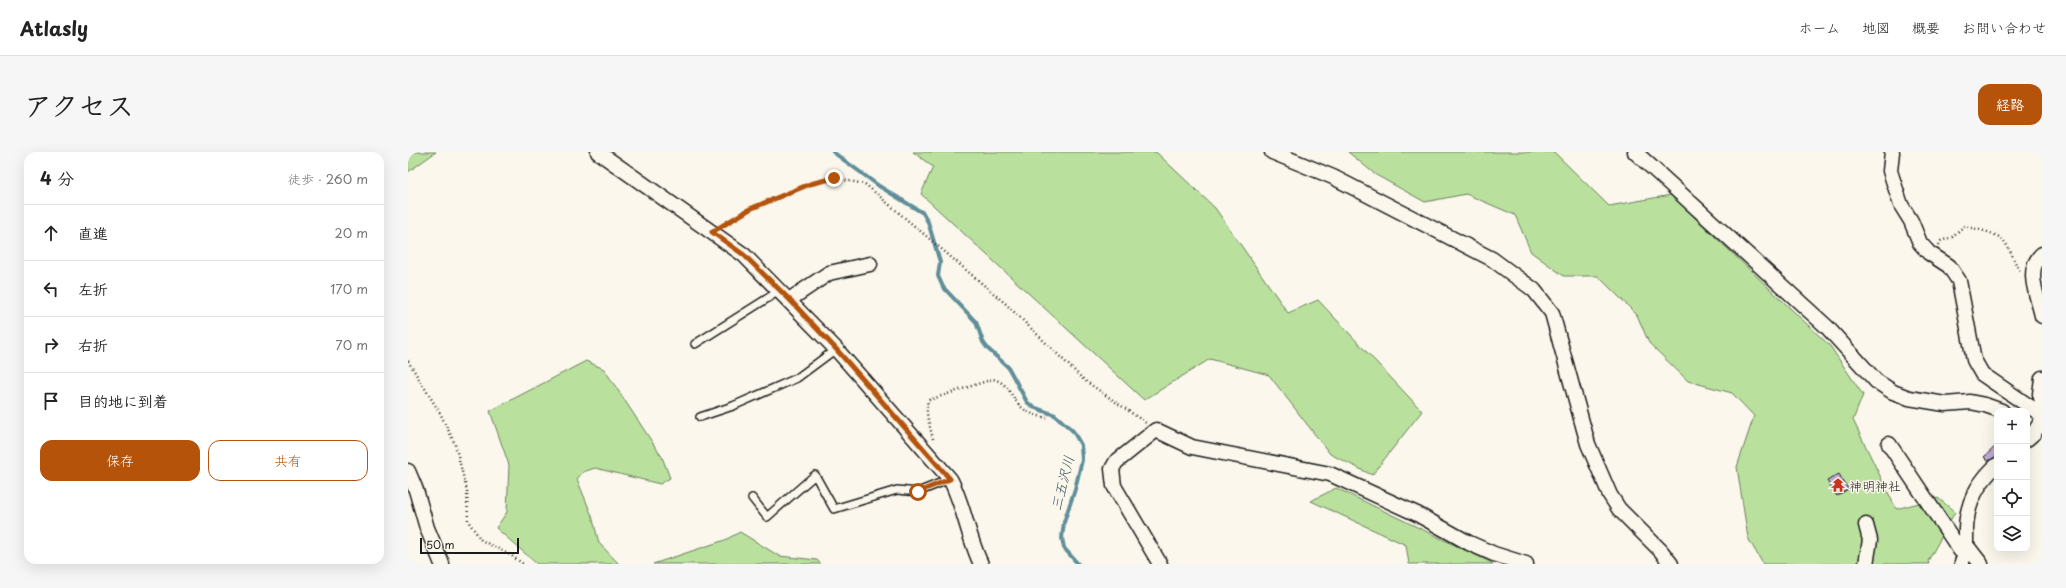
<!DOCTYPE html>
<html lang="ja">
<meta charset="utf-8">
<style>
:root{--surface:#fff;--page:#f6f6f6;--text:#222;--muted:#767676;--line:#e0e0e0;--accent:#b45309}
body{margin:0;font-family:"Playpen Sans","Klee One",sans-serif;background:var(--page);color:var(--text)}
.controls{position:absolute;right:12px;bottom:12px;display:grid;overflow:hidden;border-radius:8px;box-shadow:0 4px 16px #0002}
.controls button{width:36px;height:36px;display:grid;place-items:center;padding:0;border:0;border-bottom:1px solid var(--line);background:var(--surface);color:var(--text);font:20px sans-serif}
.scale{position:absolute;left:12px;bottom:10px;width:99px;box-sizing:border-box;padding-left:4px;border:2px solid #1c1c1c;border-top:0;font-size:11px;line-height:14px;white-space:nowrap;color:#1c1c1c;-webkit-text-stroke:3px #fbf7ec;paint-order:stroke}
.stop{position:absolute;width:12px;height:12px;margin:-9px;border:3px solid #b45309;border-radius:50%;background:#fff}
.stop.end{background:#b45309;border-color:#fff;box-shadow:0 1px 4px #0008}
.list{margin:0;padding:0;list-style:none}
h2{display:flex;justify-content:space-between;align-items:center;height:52px;margin:0;padding:0 16px;font-size:17px}
h2 small{font-size:13px;font-weight:400;color:var(--muted)}
.list li{display:grid;grid-template-columns:26px 1fr auto;gap:12px;align-items:center;box-sizing:border-box;height:56px;padding:0 16px;border-top:1px solid var(--line)}
.list b{display:block;font-size:15px;white-space:nowrap}
.list em{font-size:13px;font-style:normal;color:var(--muted)}
.actions{display:flex;gap:8px;padding:12px 16px}
.actions a{flex:1;padding:9px 0;border:1px solid var(--accent);border-radius:12px;text-align:center;font-size:14px;color:var(--accent)}
.actions .main{background:var(--accent);color:#fff}
.icon{flex:none;width:22px;height:22px;fill:none;stroke:currentColor;stroke-width:2;stroke-linecap:round;stroke-linejoin:round}
.map{position:relative;flex:none;width:1634px;height:412px;overflow:hidden;border-radius:12px}
header{display:flex;align-items:center;gap:24px;box-sizing:border-box;height:56px;padding:0 20px;background:var(--surface);border-bottom:1px solid var(--line)}
header strong{font-size:19px}
nav{display:flex;gap:22px;margin-inline-start:auto;font-size:14px}
.intro{display:flex;align-items:center;justify-content:space-between;box-sizing:border-box;height:96px;padding:0 24px}
h1{margin:0;font-size:28px}
.button{padding:10px 18px;border-radius:12px;background:var(--accent);color:#fff;font-size:14px;font-weight:700}
main{display:flex;gap:24px;padding:0 24px}
aside{flex:1;background:var(--surface);border-radius:12px;box-shadow:0 4px 16px #0002}
.map>svg:first-child{display:block}
.green{fill:#b9e19d;stroke:#6a7e5c}
.lines{fill:none;stroke-linecap:round;stroke-linejoin:round}
.stream{stroke:#5f8e99;stroke-width:4}
.building{fill:#c1abda;stroke:#1c1c1c}
.lane-casing{stroke:#1c1c1c;stroke-width:10}
.street-casing{stroke:#1c1c1c;stroke-width:17}
.path{stroke:#1c1c1c;stroke-width:2.5;stroke-dasharray:1 3;stroke-linecap:butt}
.lane{stroke:#fbf7ec;stroke-width:7}
.street{stroke:#fbf7ec;stroke-width:14}
.route{stroke:#b45309;stroke-width:5}
.labels{text-anchor:middle;dominant-baseline:central;stroke-width:3;stroke-linejoin:round;paint-order:stroke}
.poi-label{font-size:13px;fill:#1c1c1c;stroke:#fbf7ec;text-anchor:start}
.water-label{font-size:14px;font-style:italic;fill:#3e555a;stroke:#fbf7ec}
</style>
<header>
<strong>Atlasly</strong>
<nav><a>ホーム</a><a>地図</a><a>概要</a><a>お問い合わせ</a></nav>
</header>
<div class="intro"><h1>アクセス</h1><a class="button">経路</a></div>
<main>
<aside>
<h2>4 分<small>徒歩 · 260 m</small></h2>
<ul class="list">
<li><svg class="icon" aria-label="ahead" viewBox="0 0 24 24"><path d="M12 20V5M6 11l6-6 6 6"/></svg><div><b>直進</b></div><em>20 m</em></li>
<li><svg class="icon" aria-label="left" viewBox="0 0 24 24"><path d="M17 20v-9H6M10 6l-5 5 5 5"/></svg><div><b>左折</b></div><em>170 m</em></li>
<li><svg class="icon" aria-label="right" viewBox="0 0 24 24"><path d="M7 20v-9h11M14 6l5 5-5 5"/></svg><div><b>右折</b></div><em>70 m</em></li>
<li><svg class="icon" aria-label="arrive" viewBox="0 0 24 24"><path d="M6 21V4h12l-3 4 3 4H6"/></svg><div><b>目的地に到着</b></div></li>
</ul>
<div class="actions"><a class="main">保存</a><a>共有</a></div>
</aside>
<div class="map">
<svg width="1634" height="412" viewBox="0 0 1634 412">
<rect width="100%" height="100%" fill="#fbf7ec"/>
<filter id="ink" filterUnits="userSpaceOnUse"><feTurbulence type="fractalNoise" baseFrequency=".025" numOctaves="2"/><feDisplacementMap in="SourceGraphic" scale="8" xChannelSelector="R" yChannelSelector="G"/><feConvolveMatrix kernelMatrix="1 2 1 2 8 2 1 2 1" color-interpolation-filters="sRGB"/></filter>
<g filter="url(#ink)">
<path class="green" d="M0 0H28L0 20Z
M505 0H748L807 56 880 161 910 148 1014 259 964 323 922 302 861 223 802 207 736 248 513 42 525 15Z
M940 0H1146L1201 54 1263 43 1422 194 1455 243 1445 268 1488 357 1530 346 1547 360 1520 409 1521 412H1355L1340 386 1329 315 1346 264 1324 241 1280 229 1241 191 1229 163 1190 124H1156L1123 100 1107 63 1058 42 1017 50 968 23Z
M178 209 196 217 254 305 262 326 252 332 187 316 175 320 169 327 184 364 191 391 211 412H129L88 376 99 360 101 313 82 259Z
M928 336 1084 411 1085 412H1001L998 393 903 349Z
M332 380 371 404 409 408 413 412H245L317 388Z"/>
<g class="lines">
<path class="stream" d="M425 0 471 34 515 61 520 70 532 110 530 124 535 135 568 170 575 190 580 197 600 215 619 250 625 255 647 263 665 279 673 293 674 308 667 337 656 370 654 386 656 396 670 412"/>
</g>
<path class="building" d="M1589 293V305L1580 309 1576 305Z
M1431 322 1440 337 1429 344 1419 329Z"/>
<g class="lines">
<defs>
<path id="lane" d="M287 192 371 139
M292 265 325 254 389 226 428 197
M344 346 359 365 407 323 426 357 489 338 510 340 542 327"/>
<path id="street" d="M190 0 336 103 428 197 542 327C555 350 560 385 573 412
M864 0 925 25 1084 107 1126 138 1144 161 1180 292 1202 343 1211 357 1253 399 1263 412
M1227 0 1419 175 1468 229 1485 240 1501 246 1537 252 1562 250 1577 253 1594 259
M1484 0 1482 19 1493 53 1503 69 1512 91 1521 101 1541 114 1551 129 1566 208 1574 222 1634 263
M1634 102C1616 118 1630 144 1634 164
M381 148 421 121 462 112
M1634 226 1632 242 1634 249
M1619 287 1626 281 1634 268
M1481 292 1552 398 1557 403
M0 319 8 338 19 376 34 412
M1458 373 1462 388 1458 412
M1559 394 1573 412
M1554 410C1559 398 1558 388 1558 376 1559 350 1570 330 1589 313
M752 412 706 334 704 317 708 310 748 278 784 295 922 322 1009 362 1061 391 1086 402 1118 412"/>
</defs>
<use href="#lane" class="lane-casing"/>
<use href="#street" class="street-casing"/>
<path class="path" d="M316 73 341 57 402 32 426 26 457 32 598 152 676 228 738 271
M1531 93 1533 89 1544 85 1556 74C1567 77 1587 80 1595 88 1602 96 1606 110 1612 119
M0 209 32 261 47 292 59 339 60 369 73 388 104 404 115 412
M525 287C523 277 515 257 521 248L585 227C600 231 602 242 611 253 619 261 629 264 639 266"/>
<use href="#lane" class="lane"/>
<use href="#street" class="street"/>
</g>
</g>
<g class="lines" filter="url(#ink)">
<path class="route" d="M426 26 402 32 342 57 304 80 336 103 382 148 428 197 542 327 510 340"/>
</g>
<defs>
<symbol id="temple-bare" viewBox="-9 -9 18 18"><path d="M0-6L5-2H3V0L6.5 2.5H4V6H1.5V3h-3V6H-4V2.5H-6.5L-3 0V-2H-5Z" fill="#c8321e" stroke="#fbf7ec" stroke-width="2.5" paint-order="stroke"/></symbol>
</defs>
<g fill-rule="evenodd">
<use href="#temple-bare" x="1420" y="323" width="20" height="20"/>
</g>
<g class="labels">
<g class="poi-label">
<text x="1441" y="333">神明神社</text>
</g>
<g class="water-label">
<text transform="translate(654 331) rotate(-76)">三五沢川</text>
</g>
</g>
</svg>
<div class="controls">
<button>+</button>
<button>−</button>
<button><svg class="icon" aria-label="locate" viewBox="0 0 24 24"><circle cx="12" cy="12" r="6"/><path d="M12 2v4M12 18v4M2 12h4M18 12h4"/></svg></button>
<button><svg class="icon" aria-label="layers" viewBox="0 0 24 24"><path d="M12 4l9 5-9 5-9-5zM3 14l9 5 9-5"/></svg></button>
</div>
<div class="scale">50 m</div>
<div class="stop" style="left:510px;top:340px"></div>
<div class="stop end" style="left:426px;top:26px"></div>
</div>
</main>
